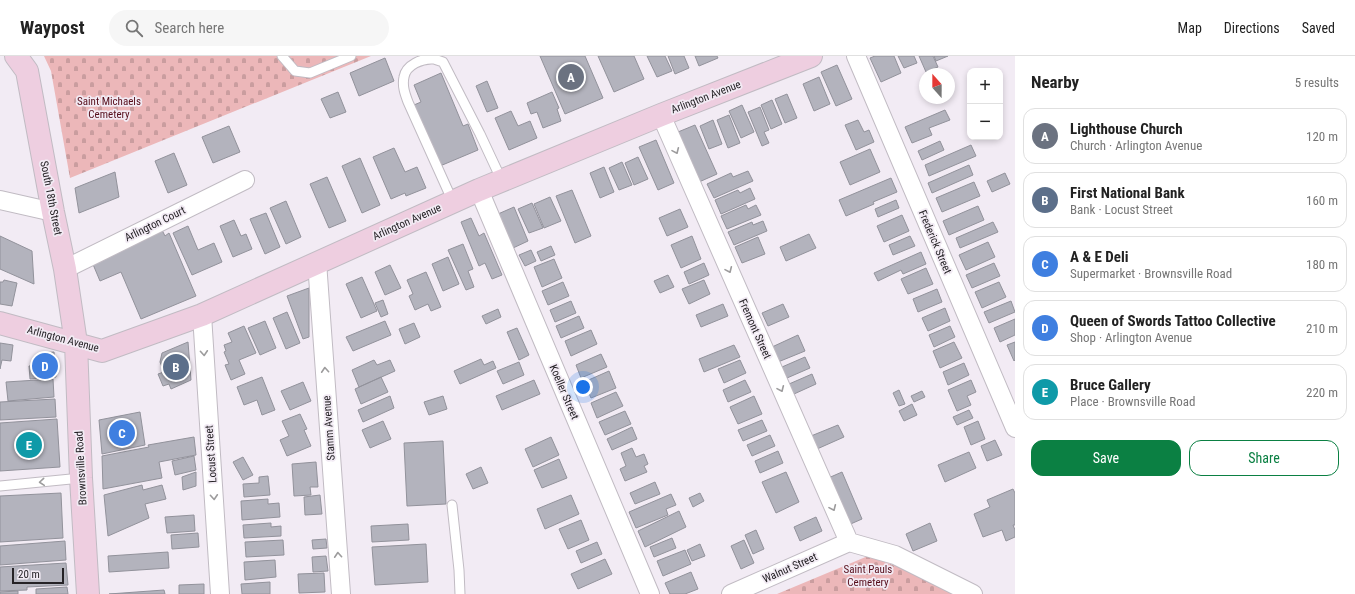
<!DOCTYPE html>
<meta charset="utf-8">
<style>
:root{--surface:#fff;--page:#f6f6f6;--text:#222;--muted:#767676;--line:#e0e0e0;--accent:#0b8043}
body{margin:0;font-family:"Roboto Condensed",sans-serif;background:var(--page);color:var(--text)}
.controls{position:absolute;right:12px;top:12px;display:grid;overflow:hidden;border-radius:8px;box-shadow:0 2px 6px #0003}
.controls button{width:36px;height:36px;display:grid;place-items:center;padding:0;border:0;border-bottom:1px solid var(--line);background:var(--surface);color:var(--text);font:20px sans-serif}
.compass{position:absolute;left:919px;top:12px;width:36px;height:36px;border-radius:50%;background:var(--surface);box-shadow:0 2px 6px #0003;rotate:339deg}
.scale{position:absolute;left:12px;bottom:10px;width:52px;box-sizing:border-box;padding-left:4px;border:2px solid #252226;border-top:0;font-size:11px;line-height:14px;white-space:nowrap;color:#252226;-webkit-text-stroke:3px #f2ebf4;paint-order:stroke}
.you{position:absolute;left:583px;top:331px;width:14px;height:14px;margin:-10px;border:3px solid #fff;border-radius:50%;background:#1a73e8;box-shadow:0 0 0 6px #1a73e833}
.badge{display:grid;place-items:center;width:26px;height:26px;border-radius:50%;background:var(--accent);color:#fff;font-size:13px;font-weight:700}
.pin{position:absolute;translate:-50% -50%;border:2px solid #fff;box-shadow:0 1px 4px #0006}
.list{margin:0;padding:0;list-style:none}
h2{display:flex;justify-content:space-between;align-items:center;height:52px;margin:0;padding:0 16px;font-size:17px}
h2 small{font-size:13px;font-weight:400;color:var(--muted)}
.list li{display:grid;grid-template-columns:26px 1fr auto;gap:12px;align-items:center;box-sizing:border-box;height:56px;margin:0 8px 8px;padding:0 8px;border:1px solid var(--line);border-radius:12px}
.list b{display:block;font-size:15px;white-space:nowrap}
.list p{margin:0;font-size:13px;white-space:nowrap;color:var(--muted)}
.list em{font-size:13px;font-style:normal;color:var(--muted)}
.actions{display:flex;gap:8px;padding:12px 16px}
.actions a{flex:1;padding:9px 0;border:1px solid var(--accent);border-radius:12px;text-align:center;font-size:14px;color:var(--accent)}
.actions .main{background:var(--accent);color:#fff}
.icon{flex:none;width:22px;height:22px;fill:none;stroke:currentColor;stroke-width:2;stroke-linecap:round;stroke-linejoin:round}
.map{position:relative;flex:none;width:1015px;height:538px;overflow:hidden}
header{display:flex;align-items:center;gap:24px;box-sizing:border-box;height:56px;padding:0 20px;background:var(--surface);border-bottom:1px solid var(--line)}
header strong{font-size:19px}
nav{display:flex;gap:22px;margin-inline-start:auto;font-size:14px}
.search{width:280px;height:36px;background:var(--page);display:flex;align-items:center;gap:10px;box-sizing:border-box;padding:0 14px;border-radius:22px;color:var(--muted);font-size:15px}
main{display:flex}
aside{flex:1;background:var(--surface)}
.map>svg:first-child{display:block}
.cemetery{fill:url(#cemetery-stones)}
.building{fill:#b3b3bd;stroke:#92929b}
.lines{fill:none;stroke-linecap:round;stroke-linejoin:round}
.service-casing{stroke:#c1bbc3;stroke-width:11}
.minor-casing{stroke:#c1bbc3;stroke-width:20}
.secondary-casing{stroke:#c1bbc3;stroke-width:24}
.service{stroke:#fff;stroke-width:9}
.minor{stroke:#fff;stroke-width:18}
.secondary{stroke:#eecee0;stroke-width:22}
.oneway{stroke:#9d9c9d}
.labels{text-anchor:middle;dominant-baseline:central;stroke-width:3.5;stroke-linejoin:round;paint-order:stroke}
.street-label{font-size:11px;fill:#252226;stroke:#f2ebf4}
.park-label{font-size:11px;fill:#560d1a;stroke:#f2ebf4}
</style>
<header>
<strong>Waypost</strong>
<div class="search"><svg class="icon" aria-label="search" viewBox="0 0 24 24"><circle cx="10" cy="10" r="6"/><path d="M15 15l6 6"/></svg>Search here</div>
<nav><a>Map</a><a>Directions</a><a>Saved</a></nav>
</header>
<main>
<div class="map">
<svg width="1015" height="538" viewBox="0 0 1015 538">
<defs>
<pattern id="cemetery-stones" width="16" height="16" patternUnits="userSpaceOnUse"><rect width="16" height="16" fill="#ecb7b9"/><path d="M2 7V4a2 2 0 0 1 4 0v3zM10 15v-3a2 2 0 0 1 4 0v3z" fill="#ca9d9f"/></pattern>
</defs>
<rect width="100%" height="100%" fill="#f2ebf4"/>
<path class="cemetery" d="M44 0H371L70 122 51 15Z
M868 500 904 513 956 538H777Z"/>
<path class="building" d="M540 0H585L603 42 565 58Z
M598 0H634L644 23 614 36Z
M647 0H665L672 15 657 21Z
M668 0H684L689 12 675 18Z
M695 0H717L718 2 699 10Z
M875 0H894L901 17 881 26 870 2Z
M898 0H914L917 7 904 12Z
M919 0H933L938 11 926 16Z
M934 0H948L936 5Z
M385 2 394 25 359 40 350 17Z
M837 9 852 43 836 50 821 16Z
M441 17 463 70 468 68 478 94 440 110 414 49 421 46 414 29Z
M819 21 830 48 814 55 803 28Z
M487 25 498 52 487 56 476 30Z
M338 36 346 56 330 62 321 43Z
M552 36 559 52 557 53 561 65 543 72 537 56 531 58 527 47Z
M787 38 797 62 785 67 775 43Z
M772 44 782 68 771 73 761 49Z
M742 49 754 76 741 82 729 55Z
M760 51 769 74 764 76 769 87 762 90 748 56Z
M945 54 950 64 929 72 932 79 912 87 905 71Z
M511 55 518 70 530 65 537 82 509 94 495 62Z
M729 59 740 87 728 92 717 64Z
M713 64 722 88 709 93 700 70Z
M858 64 864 76 869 74 874 86 856 94 845 69Z
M695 69 717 118 699 126 678 76Z
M229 70 240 96 213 107 202 81Z
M656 84 674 127 658 134 639 91Z
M940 85 944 94 922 104 918 95Z
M971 89 976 100 929 120 925 109Z
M394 92 405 116 417 111 426 132 406 140 405 137 391 143 373 101Z
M870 93 880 116 850 129 840 106Z
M174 97 187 129 168 137 155 105Z
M638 101 648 123 634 129 625 107Z
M360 102 380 149 362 157 342 110Z
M622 106 632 129 619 134 609 112Z
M969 109 973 119 932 137 928 127Z
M604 111 614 136 600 142 590 117Z
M748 115 753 125 714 142 707 128 731 117 733 121Z
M115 116 119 141 79 157 75 132Z
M1005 117 1010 128 992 136 987 125Z
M327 121 346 165 329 172 310 128Z
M891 122 897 136 873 146 874 148 846 160 839 144Z
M974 126 980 140 942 156 936 142Z
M750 132 755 143 721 158 715 144 738 134 740 137Z
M572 134 591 180 575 187 556 140Z
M550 141 561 165 544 172 534 148Z
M896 144 899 152 878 161 875 153Z
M286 145 301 181 286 188 270 152Z
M532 147 543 172 529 177 518 153Z
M746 149 748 153 756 149 761 159 727 173 721 160Z
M978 150 984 164 949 179 943 165Z
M514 151 528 185 513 192 498 158Z
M680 153 688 171 667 180 659 162Z
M266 157 280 191 265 198 250 163Z
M902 159 909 175 884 186 877 170Z
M471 162 479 180 484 177 502 219 492 223 485 207 479 210 461 166Z
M234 164 241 180 246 178 252 193 233 201 220 170Z
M763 165 767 175 734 189 728 176 752 166 753 169Z
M993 166 998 176 960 192 956 182Z
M188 170 198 194 214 187 222 206 192 219 173 177Z
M162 174 165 180 169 177 196 240 141 263 121 216 100 225 92 206 149 182 148 180Z
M809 178 816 192 786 205 780 191Z
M0 180 32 195 34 228 0 213Z
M692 180 701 203 681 212 671 189Z
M910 180 915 190 893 199 889 189Z
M758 181 765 198 742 207 735 191Z
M988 186 995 201 966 214 959 199Z
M463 188 473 213 468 215 474 231 466 234 448 194Z
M551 190 555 199 541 205 537 196Z
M531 194 536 205 525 210 519 199Z
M921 196 926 208 903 218 901 214 878 225 874 217Z
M448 201 459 228 443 235 432 208Z
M554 203 562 222 542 231 534 211Z
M704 207 709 219 689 228 684 216Z
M994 207 1000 220 972 232 966 219Z
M390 209 401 232 385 239 375 216Z
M926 212 933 228 908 238 901 223Z
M426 216 441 251 431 255 428 248 415 254 409 240 413 238 407 224Z
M668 219 674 231 660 237 654 225Z
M362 221 377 255 361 262 346 228Z
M4 224 17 227 12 250 0 248V226H3Z
M704 224 710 238 689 248 682 233Z
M563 226 569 240 548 249 542 235Z
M999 226 1006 241 982 252 975 236Z
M309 232V281L303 283 287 240Z
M937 233 942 246 918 256 913 243Z
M383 244 388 258 381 261 375 247Z
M571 245 576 257 555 266 550 254Z
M1011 245 1015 256 989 267 984 256Z
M723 248 728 260 701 271 696 259Z
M783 248 789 261 768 270 762 257Z
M945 252 950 265 928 275 922 262Z
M498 253 501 261 486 268 482 260Z
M287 256 300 287 286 293 273 262Z
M579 260 584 272 561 282 556 270Z
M1015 263V279L1000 286 994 272Z
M265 265 276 292 260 299 248 272Z
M385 265 391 279 353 295 346 281Z
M414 267 420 281 405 288 399 273Z
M244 270 256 297 239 304 245 318 231 324 225 309 229 308 224 296 226 295 224 289 232 286 228 277Z
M950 270 955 281 934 291 929 279Z
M517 272 529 299 519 304 507 276Z
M591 274 597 288 571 300 565 285Z
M798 279 805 295 778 306 772 291Z
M188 286 191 324 171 333 169 328 163 330 158 318 164 316 160 306 162 297Z
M954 286 962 302 940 312 933 295Z
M1015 286V304L1014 305 1007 289Z
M0 287 13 289 11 305 2 304 0 313Z
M734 289 740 301 704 316 699 303Z
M54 296 56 321 30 323 29 310 40 309 39 297Z
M601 298 607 311 581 322 576 309Z
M805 301 810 312 787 322 782 311Z
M481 303 484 309 493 305 496 312 460 328 454 315Z
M374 304 377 309 390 304 395 315 359 331 352 314Z
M740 304 746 317 724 327 718 313Z
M519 306 524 319 503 328 497 315Z
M964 307 969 319 948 329 943 316Z
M609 315 616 332 591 342 584 326Z
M812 318 816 328 794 338 789 328Z
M262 321 275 354 262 359 257 344 244 349 237 331Z
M381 321 388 336 361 348 355 333Z
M53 323 54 341 8 345 6 326Z
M534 324 540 338 502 354 496 340Z
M745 324 751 336 728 346 723 334Z
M971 324 976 336 967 340 971 349 957 355 948 334Z
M303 326 311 345 290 354 281 335Z
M899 334 905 348 899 350 893 337Z
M922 335 925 341 914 346 911 340Z
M616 336 623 350 597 362 591 347Z
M390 340 394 352 363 366 358 354Z
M443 340 447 353 429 359 424 346Z
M754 340 762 358 738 368 730 351Z
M55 343 56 361 0 364V346Z
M912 348 917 359 904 365 899 355Z
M969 354 973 362 957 369 953 361Z
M625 355 631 368 605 379 599 366Z
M140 356 145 389 102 398 99 364Z
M300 358 307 373 304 374 311 390 287 400 280 384 289 380 282 365Z
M57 363 60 411 0 415V367Z
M762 364 767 375 743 385 738 374Z
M383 365 391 383 370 392 362 374Z
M978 365 985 383 971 389 964 371Z
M838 369 844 381 817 393 811 380Z
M632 371 637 383 612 394 607 383Z
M770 379 775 390 752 400 747 389Z
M194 381 196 399 159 406 162 422 103 433 102 400 149 391 148 389Z
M551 381 559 399 533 411 525 393Z
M995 384 1002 399 987 405 981 390Z
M443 385 446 448 407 450 404 387Z
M632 392 636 401 644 398 648 408 644 410 647 416 625 425 620 413 626 410 621 397Z
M778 395 783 407 760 417 755 405Z
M969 396 976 412 945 426 938 409Z
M194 400 196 414 175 419 172 405Z
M243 401 253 419 243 424 233 406Z
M559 403 567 422 542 432 534 414Z
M316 406 318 431H310L311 439 294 440 292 408Z
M481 411 488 427 473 433 466 418Z
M196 416V430L183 434 182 421Z
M786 416 799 446 776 457 762 426Z
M842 416 862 463 846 470 826 423Z
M268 420 270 439 244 441 243 428 259 427V421Z
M655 426 660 438 635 448 630 437Z
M142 429 143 434 162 429 166 443 145 448 149 462 108 480 104 439Z
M1013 433 1015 437V469H1013L1015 474V481L1006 485 1002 474 983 481 974 458 990 451 987 444Z
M61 437 63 482 0 486V440Z
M700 437 704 445 693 451 689 442Z
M671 438 676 449 666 453 668 459 636 472 629 456Z
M320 439 322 458 305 459 304 441Z
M571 439 579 458 545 473 537 453Z
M268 443V448L279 447 280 461 242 464 241 445Z
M679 455 686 471 645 491 638 475Z
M194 459 195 475 167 477 165 461Z
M816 461 822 475 800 485 794 471Z
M581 464 589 484 568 493 559 473Z
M271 467V471L281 470V480L244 482 243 469Z
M930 467 937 485 913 495 906 478Z
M408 468 409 484 372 486 371 470Z
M756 474 764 493 753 498 745 479Z
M198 477 199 491 172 493 171 479Z
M672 482 676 492 654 501 650 491Z
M326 483 327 492 313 493 312 484Z
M283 484 284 499 246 501 245 486Z
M744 484 754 507 741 513 731 490Z
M65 485 66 504 0 509V490Z
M597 486 602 498 581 507 576 495Z
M426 488 428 526 375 529 372 491Z
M700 488 705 500 692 505 687 494Z
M685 494 691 508 663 520 657 505Z
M168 496 169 512 109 516 108 500Z
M326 500 328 515 313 516 312 501Z
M605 503 612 518 578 533 571 518Z
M275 504 276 521 245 524 244 506Z
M66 507 68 529 27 531V534L0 535V511Z
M691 516 698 533 685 538H670L665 527Z
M324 517 325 536 299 537 298 518Z
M270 526V538H242L241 528Z
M204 528V538H179V529Z
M67 531 68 538H36V533Z
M164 534 165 538H109Z
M18 535V538H0V536Z"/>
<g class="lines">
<defs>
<path id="service" d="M282 0 295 15 310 17 351 0
M453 146 408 46C405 38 402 30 404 21 406 9 422 2 434 3 437 4 440 5 443 6L480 78 502 125
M0 430 81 422
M452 449 459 514 460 538"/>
<path id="minor" d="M856 0 1015 372
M661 59 849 486
M479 134 650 538
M0 144 53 156
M317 206 341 538
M65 213 245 124
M202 259 220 538
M849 486 895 499 973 538
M731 538 849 486"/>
<path id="secondary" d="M16 0 27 15 53 156 65 213 76 287 81 422 88 538
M0 267 102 295 202 259 479 134 661 59 811 0"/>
</defs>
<use href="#service" class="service-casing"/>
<use href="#minor" class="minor-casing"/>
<use href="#secondary" class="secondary-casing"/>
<use href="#service" class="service"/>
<use href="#minor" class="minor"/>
<use href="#secondary" class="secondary"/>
</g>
<defs><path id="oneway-chevron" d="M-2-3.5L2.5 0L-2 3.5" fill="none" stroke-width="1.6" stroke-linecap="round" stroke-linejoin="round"/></defs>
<g class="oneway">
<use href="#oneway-chevron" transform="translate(676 95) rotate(66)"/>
<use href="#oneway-chevron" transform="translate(729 214) rotate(66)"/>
<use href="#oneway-chevron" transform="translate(204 297) rotate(86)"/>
<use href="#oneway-chevron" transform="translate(325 314) rotate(-94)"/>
<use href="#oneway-chevron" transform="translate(781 333) rotate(66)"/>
<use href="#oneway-chevron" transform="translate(42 426) rotate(175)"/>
<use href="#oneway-chevron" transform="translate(214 441) rotate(86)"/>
<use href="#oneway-chevron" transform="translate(833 452) rotate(66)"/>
<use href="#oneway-chevron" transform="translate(338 499) rotate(-94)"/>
</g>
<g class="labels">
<g class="street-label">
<text transform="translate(706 41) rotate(-21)">Arlington Avenue</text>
<text transform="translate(51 142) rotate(79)">South 18th Street</text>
<text transform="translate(407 166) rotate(-24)">Arlington Avenue</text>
<text transform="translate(155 168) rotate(-26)">Arlington Court</text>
<text transform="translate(935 186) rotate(67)">Frederick Street</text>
<text transform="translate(755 273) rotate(66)">Fremont Street</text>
<text transform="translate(63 283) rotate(15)">Arlington Avenue</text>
<text transform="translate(564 336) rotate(67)">Koeller Street</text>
<text transform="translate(329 372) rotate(-94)">Stamm Avenue</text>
<text transform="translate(211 398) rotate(-94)">Locust Street</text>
<text transform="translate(81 412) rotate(-93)">Brownsville Road</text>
<text transform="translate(790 512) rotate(-24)">Walnut Street</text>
</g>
<g class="park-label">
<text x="109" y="45">Saint Michaels<tspan x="109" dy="13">Cemetery</tspan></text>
<text x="868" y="513">Saint Pauls<tspan x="868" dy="13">Cemetery</tspan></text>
</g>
</g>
</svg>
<div class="controls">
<button>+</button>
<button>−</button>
</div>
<svg class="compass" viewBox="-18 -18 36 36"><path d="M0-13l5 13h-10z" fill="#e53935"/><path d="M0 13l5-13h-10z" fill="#767676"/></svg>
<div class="scale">20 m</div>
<div class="you"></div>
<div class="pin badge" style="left:571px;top:21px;background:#6b7280">A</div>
<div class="pin badge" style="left:176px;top:311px;background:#5c6f8a">B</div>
<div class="pin badge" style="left:122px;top:377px;background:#3f7fe0">C</div>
<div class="pin badge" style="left:45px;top:310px;background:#3f7fe0">D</div>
<div class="pin badge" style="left:29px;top:389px;background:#0f9aa8">E</div>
</div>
<aside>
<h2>Nearby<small>5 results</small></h2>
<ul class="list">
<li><span class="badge" style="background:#6b7280">A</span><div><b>Lighthouse Church</b><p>Church · Arlington Avenue</p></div><em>120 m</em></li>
<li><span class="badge" style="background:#5c6f8a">B</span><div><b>First National Bank</b><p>Bank · Locust Street</p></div><em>160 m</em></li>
<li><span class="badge" style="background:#3f7fe0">C</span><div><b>A &amp; E Deli</b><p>Supermarket · Brownsville Road</p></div><em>180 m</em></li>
<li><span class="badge" style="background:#3f7fe0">D</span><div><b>Queen of Swords Tattoo Collective</b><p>Shop · Arlington Avenue</p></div><em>210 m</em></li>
<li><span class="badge" style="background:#0f9aa8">E</span><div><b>Bruce Gallery</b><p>Place · Brownsville Road</p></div><em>220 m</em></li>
</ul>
<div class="actions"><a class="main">Save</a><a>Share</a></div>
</aside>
</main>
